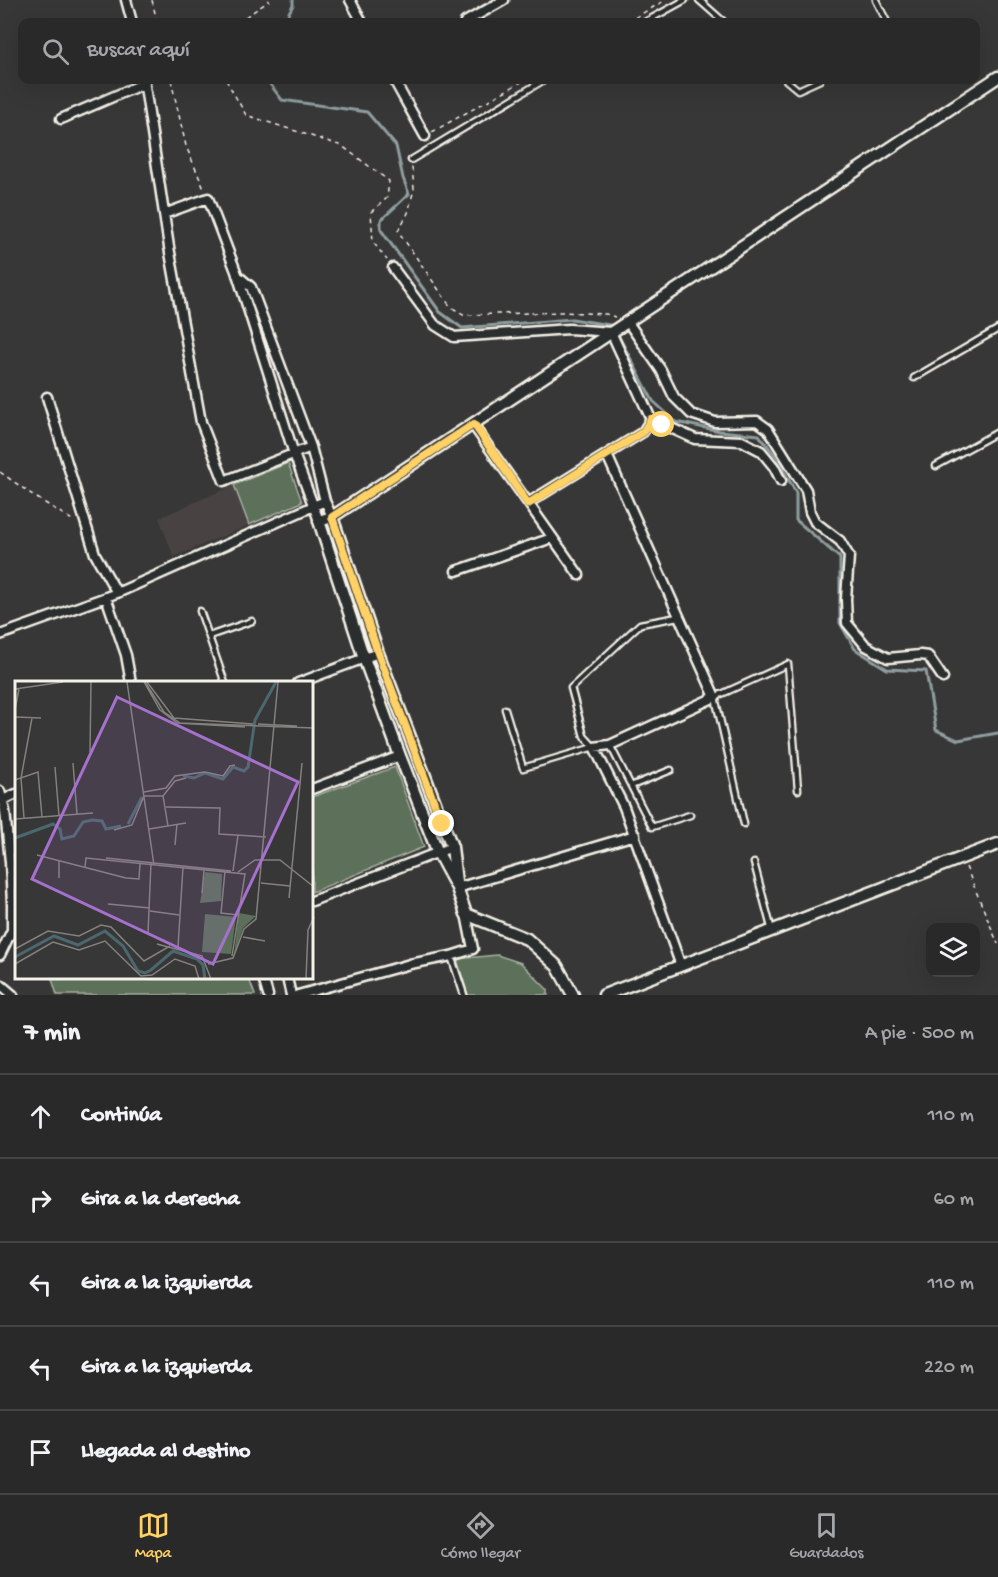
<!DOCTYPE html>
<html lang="es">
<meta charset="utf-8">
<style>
:root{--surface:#2a2929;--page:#363535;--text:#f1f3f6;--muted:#a5a6a8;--line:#464546;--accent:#ffd166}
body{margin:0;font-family:"Gochi Hand",sans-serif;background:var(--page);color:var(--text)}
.controls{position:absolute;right:18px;bottom:18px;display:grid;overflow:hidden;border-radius:12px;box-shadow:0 6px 24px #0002}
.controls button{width:54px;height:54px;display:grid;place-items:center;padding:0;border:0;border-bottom:2px solid var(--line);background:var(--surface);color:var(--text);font:30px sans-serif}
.stop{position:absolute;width:18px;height:18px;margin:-14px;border:4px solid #ffd166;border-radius:50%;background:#fff}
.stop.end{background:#ffd166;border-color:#fff;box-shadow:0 2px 6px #0008}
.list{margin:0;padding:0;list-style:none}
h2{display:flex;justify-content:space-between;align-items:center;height:78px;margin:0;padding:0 24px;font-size:26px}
h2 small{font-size:20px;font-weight:400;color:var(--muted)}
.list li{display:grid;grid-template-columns:39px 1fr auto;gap:18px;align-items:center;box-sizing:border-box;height:84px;padding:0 24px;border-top:2px solid var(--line)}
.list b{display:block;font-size:22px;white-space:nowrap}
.list em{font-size:20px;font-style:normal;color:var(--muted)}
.icon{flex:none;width:33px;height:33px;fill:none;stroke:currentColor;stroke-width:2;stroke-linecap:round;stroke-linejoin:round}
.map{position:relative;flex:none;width:998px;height:995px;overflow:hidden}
.search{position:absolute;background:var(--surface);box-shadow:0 6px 24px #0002;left:18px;right:18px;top:18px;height:66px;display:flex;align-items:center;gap:15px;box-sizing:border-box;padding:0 21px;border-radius:12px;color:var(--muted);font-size:22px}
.sheet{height:498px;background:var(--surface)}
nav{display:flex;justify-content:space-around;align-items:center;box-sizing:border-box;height:84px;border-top:2px solid var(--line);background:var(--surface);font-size:16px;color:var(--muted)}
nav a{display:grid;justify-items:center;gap:3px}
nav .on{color:var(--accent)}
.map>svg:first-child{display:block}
.built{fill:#494342}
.green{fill:#5b6f5a;stroke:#a8b0a1;stroke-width:1.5}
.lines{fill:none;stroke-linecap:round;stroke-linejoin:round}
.stream{stroke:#8f9e9f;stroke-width:3}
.service-casing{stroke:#f4f1e8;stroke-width:9}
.minor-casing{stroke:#f4f1e8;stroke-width:13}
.tertiary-casing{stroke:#f4f1e8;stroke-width:15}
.path{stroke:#f4f1e8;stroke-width:1.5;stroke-dasharray:4.5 4.5;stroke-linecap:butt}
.service{stroke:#2a2d2e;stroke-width:4.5}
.minor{stroke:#2a2d2e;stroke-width:8}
.tertiary{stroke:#2a2d2e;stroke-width:10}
.route{stroke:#ffd166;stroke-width:8}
.inset-river{fill:none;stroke:#4b676f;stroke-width:3}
.inset-road{fill:none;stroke:#83817e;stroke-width:1.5}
.view{fill:#a571cd;fill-opacity:0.15;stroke:#a571cd;stroke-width:3}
.inset-edge{fill:none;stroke:#f4f1e8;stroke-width:3}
</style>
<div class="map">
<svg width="998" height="995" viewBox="0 0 998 995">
<rect width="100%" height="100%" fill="#383737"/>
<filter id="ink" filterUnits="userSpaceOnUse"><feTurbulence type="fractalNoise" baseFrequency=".0167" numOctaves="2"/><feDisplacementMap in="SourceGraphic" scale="12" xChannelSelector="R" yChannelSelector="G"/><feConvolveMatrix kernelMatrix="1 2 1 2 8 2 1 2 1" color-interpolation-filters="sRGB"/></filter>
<g filter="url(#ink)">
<path class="built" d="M234 485 249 525 174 557 159 518Z"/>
<path class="green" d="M288 463 302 502 249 525 234 485Z
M395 767 424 847 312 892V797Z
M497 955 521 963 548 990V995H468L457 959Z
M52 979H249L255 995H57Z"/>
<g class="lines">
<path class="stream" d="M284 22 293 5V0
M267 80 282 100 367 112 396 146 403 178 409 194 381 220V230L440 312 462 328 572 319 610 325 612 328
M617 333 653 401 676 422 720 431 759 435 777 458 796 493V520L840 558V623L855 649 887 669 926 671 936 730 958 740 998 733"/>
<defs>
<path id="service" d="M699 0 724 22
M876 0 887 22
M645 22 685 0
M786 80 798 90 820 80
M411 160 544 80
M914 378 998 329
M936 466 998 432
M200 611 225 683
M209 636 252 621
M505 709 523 768 594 747 584 736 571 688 640 624 678 617
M610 745 652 827 690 815
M631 786 671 770
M744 824 715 697 788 664 798 790
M754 863 772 931
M451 956 464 995"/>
<path id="minor" d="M126 0 132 22
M350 0 362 22
M465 22 504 0
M144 80 169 247 201 422 224 481 311 447
M394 80 425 136
M61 119 145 83
M164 214 208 198 237 274 294 454 319 521
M393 268 435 325 454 337 569 329 611 332 651 419 643 432 528 503
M237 275 251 287 311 447 325 501 332 517
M627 321 661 370 674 397 691 414 715 422 757 421 768 429 806 490 810 512 815 522 840 541 849 556 846 599 847 623 866 646 888 658 920 655 928 656 943 678
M47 397 95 554 117 593
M651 419 695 439 742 441 761 451 774 467 781 481
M473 425 579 575
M607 455 715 697 610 745 594 747 624 807 681 966
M456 571 552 538
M106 597 126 655 131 683
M0 635 117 593 325 501
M298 683 378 653
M312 789 400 756
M0 791 5 811 10 862 12 904V930L0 955
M3 800 16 794
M457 888 635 835
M312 901 452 847
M263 978 268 995
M287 978 291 995
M0 984 13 995
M298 995 410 964 451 956 473 949 466 914"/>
<path id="tertiary" d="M332 517 378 653 452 847 456 882
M573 995 557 966 527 939 466 914 457 888 438 853 400 756 364 658 319 521 332 517 998 77
M604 995 998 844"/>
</defs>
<use href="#service" class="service-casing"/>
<use href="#minor" class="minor-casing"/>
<use href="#tertiary" class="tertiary-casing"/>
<path class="path" d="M152 0 157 22
M238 22 269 1 268 0
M627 22 666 0
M171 80 186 146 204 189
M226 80 246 115 342 146 389 181 387 198 371 212 373 242 387 260
M432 132 525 80
M412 167 414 189 408 213 398 231 450 306 463 315 562 312 606 314 615 317
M0 472 37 498 74 521
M966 867 998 944"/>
<use href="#service" class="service"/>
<use href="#minor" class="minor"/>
<use href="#tertiary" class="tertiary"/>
</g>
</g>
<g class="lines" filter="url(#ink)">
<path class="route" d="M442 824 378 653 332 517 474 424 528 504 643 432 651 419 662 425"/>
</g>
<g transform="translate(15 681)">
<rect width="298" height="298" fill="#383737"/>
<path d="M190 191 207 193 206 220 185 222ZM224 232 241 235 228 247 219 274ZM190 233 221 236 216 273 187 271Z" fill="#5b6f5a"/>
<path class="inset-river" d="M168 95 179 97 190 92 208 98 218 86 229 90 233 86 240 39 261 1M113 143 127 116M0 157 38 143 45 148 47 158 59 155 68 141 77 139 87 140 91 148 106 145M0 276 39 255 63 264 90 250 108 265 123 290 130 292 136 289 158 270 182 278 188 284 190 298"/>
<path class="inset-road" d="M112 1 139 184M129 1 145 29 162 42 230 46M130 1 149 31 165 42 299 47M132 1 159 37 238 43M0 8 48 1M0 29 4 8M0 36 26 37M243 43 282 45M75 71 76 1M58 82 62 133M40 86 44 135M0 99 23 91 27 136M129 111 151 107 160 95 190 91 208 95 215 85 220 84M148 115 160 100 171 97M151 126 205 127 204 153 251 156M9 137 6 97 17 37M0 138 78 132M134 148 171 142M99 149 117 144 129 115H148L153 145M160 164 162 143M22 174 111 197 124 198 125 182M91 177 216 190M70 186 71 177 230 193 217 275M210 190 206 232 223 234M218 190 223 154M223 191 240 179H265L299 206M44 197V179M246 202 275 205M187 212 189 189M274 217 287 82M93 223 135 227M135 230 164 234M133 252 136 182M228 256 250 260M142 263 187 275 196 298M163 266 168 186M0 268 33 250 64 255 86 244 96 246 129 280 155 265M0 283 38 261 64 269 90 260 126 295 137 294 160 278 180 285 184 298M193 283 218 277 229 248 241 238 263 1M291 298 293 249 299 236"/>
<path class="view" d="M102 16 283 101 198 283 17 198Z"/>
<rect width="298" height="298" class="inset-edge"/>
</g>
</svg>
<div class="controls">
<button><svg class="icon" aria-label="layers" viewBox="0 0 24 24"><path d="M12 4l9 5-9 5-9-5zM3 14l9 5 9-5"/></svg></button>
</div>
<div class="stop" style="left:662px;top:425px"></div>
<div class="stop end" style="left:442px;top:824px"></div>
<div class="search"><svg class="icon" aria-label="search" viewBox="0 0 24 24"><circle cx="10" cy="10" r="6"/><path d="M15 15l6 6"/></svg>Buscar aquí</div>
</div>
<section class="sheet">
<h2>7 min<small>A pie · 500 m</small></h2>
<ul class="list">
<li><svg class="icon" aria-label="ahead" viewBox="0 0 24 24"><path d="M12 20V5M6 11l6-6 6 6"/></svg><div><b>Continúa</b></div><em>110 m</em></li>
<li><svg class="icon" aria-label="right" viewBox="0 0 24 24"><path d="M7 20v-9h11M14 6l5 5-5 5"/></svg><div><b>Gira a la derecha</b></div><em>60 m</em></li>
<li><svg class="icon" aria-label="left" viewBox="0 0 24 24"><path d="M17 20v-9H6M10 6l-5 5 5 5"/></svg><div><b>Gira a la izquierda</b></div><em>110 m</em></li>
<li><svg class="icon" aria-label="left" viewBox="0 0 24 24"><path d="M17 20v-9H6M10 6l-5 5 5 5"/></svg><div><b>Gira a la izquierda</b></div><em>220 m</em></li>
<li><svg class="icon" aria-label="arrive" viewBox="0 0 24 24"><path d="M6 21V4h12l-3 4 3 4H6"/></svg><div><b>Llegada al destino</b></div></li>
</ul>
</section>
<nav>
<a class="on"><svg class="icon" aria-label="map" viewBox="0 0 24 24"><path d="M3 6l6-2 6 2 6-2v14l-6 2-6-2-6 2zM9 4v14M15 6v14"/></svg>Mapa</a>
<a><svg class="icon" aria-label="directions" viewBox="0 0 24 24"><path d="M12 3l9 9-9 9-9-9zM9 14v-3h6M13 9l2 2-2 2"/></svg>Cómo llegar</a>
<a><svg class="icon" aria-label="saved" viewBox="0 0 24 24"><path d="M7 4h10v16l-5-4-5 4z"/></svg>Guardados</a>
</nav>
